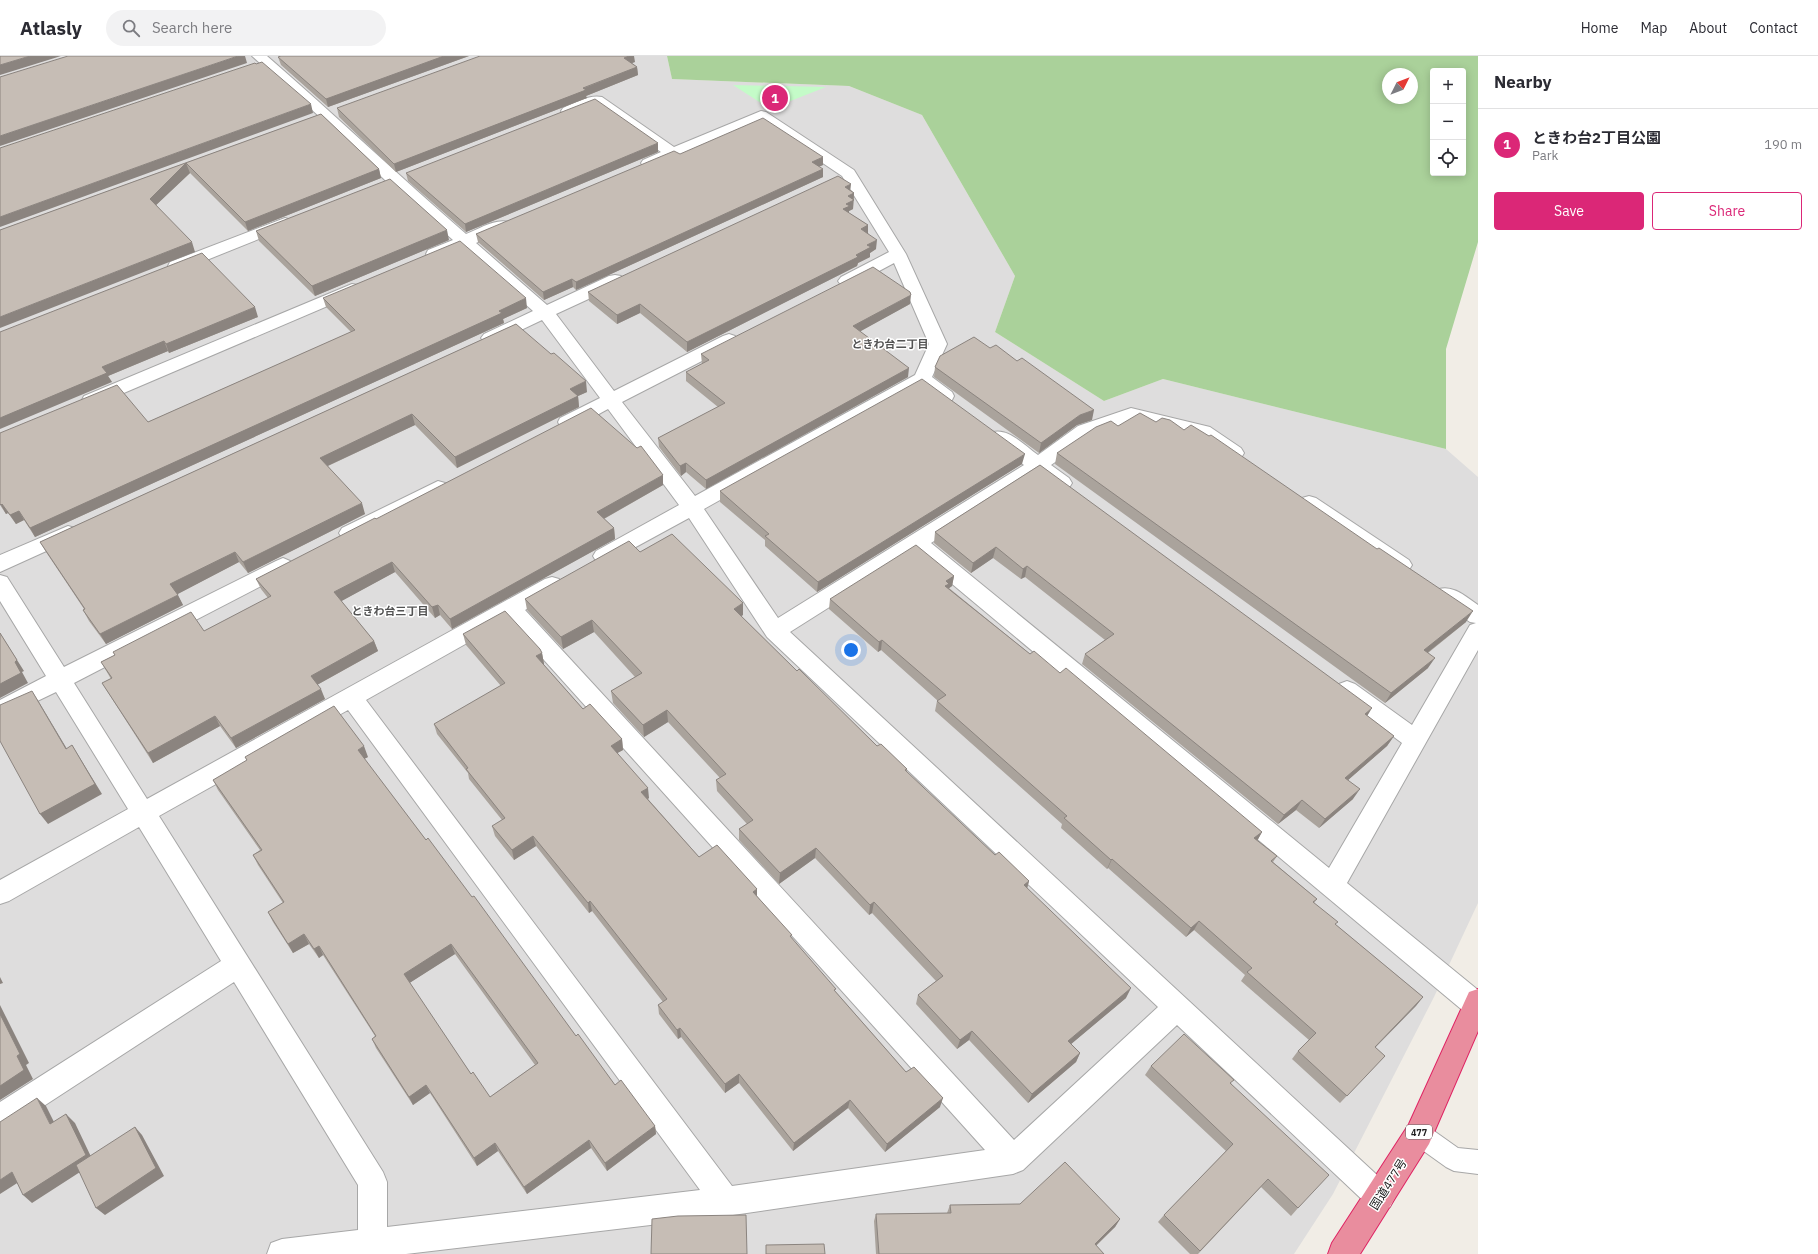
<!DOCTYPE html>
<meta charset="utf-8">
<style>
:root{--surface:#fff;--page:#f2f2f3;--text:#2b2b33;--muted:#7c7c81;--line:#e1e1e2;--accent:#db2777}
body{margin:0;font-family:"IBM Plex Sans","Noto Sans JP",sans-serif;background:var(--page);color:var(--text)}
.controls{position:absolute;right:12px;top:12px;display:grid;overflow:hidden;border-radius:4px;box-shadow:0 2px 10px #0003}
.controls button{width:36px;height:36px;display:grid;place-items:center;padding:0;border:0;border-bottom:1px solid var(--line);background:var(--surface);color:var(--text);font:20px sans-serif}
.compass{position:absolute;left:1382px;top:12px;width:36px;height:36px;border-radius:50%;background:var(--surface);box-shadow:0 2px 10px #0003;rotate:48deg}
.you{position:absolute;left:851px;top:594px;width:14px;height:14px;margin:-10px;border:3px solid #fff;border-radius:50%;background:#1a73e8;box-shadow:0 0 0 6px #1a73e833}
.badge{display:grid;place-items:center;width:26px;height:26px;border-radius:50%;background:var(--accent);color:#fff;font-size:13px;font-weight:700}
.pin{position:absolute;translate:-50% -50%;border:2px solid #fff;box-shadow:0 1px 4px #0006}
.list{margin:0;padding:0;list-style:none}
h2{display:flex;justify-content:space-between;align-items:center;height:52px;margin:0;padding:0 16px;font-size:17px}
h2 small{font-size:13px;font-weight:400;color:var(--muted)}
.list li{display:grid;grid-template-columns:26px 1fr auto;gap:12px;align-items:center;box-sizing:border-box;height:72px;padding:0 16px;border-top:1px solid var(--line)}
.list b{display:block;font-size:15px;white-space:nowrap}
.list p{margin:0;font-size:13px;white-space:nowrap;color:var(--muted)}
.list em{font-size:13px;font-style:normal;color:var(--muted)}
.actions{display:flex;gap:8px;padding:12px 16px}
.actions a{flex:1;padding:9px 0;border:1px solid var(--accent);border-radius:4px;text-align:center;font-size:14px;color:var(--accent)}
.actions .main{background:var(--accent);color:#fff}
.icon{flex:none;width:22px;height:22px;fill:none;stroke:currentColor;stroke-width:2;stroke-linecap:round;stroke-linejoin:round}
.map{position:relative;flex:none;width:1478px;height:1198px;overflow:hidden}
header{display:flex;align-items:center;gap:24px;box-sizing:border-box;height:56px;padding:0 20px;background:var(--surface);border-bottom:1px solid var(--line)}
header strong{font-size:19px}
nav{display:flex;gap:22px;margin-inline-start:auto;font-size:14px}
.search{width:280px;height:36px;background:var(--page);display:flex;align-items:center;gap:10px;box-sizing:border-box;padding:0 14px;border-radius:22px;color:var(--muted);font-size:15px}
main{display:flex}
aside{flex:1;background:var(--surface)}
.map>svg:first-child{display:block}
.residential{fill:#dedddd}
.forest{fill:#aad19a;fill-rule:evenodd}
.park{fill:#c4fbc8}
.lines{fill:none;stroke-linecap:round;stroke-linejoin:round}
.lane-casing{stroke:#a7a7a7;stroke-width:2}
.street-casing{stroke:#a7a7a7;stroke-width:2}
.highway-casing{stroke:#df2363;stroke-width:2}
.lane{fill:#fff;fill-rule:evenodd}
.street{fill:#fff;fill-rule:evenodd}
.highway{fill:#e98d9e;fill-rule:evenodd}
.wall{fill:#aaa39c;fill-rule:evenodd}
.shaded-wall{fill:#8b847f}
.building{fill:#c6bdb5;stroke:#8b847f;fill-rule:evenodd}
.labels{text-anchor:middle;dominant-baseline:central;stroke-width:3;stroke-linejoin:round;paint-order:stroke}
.shield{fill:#fff;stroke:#636363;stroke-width:1}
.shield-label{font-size:9px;font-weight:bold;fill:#202020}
.neighbourhood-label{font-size:11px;font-weight:bold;fill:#535353;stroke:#fff}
.near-street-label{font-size:12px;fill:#202020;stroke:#fff}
</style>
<header>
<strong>Atlasly</strong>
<div class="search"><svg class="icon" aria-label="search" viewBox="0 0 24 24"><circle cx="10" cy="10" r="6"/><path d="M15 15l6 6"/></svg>Search here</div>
<nav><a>Home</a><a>Map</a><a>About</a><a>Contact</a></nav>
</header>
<main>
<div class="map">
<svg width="1478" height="1198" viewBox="0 0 1478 1198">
<rect width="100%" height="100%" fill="#f1ede6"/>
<path class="residential" d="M0 0H667L672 23 849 30 922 59 1015 220 995 276 1104 345 1163 323 1446 393 1478 421V847L1434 941 1333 1138 1294 1198H0Z"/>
<path class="forest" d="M667 0H1478V186L1446 293V393L1163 323 1104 345 995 276 1015 220 922 59 849 30 672 23ZM1433 15H1463V117H1433ZM1388 18H1412V42H1388Z"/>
<path class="park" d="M733 29 826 31 770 53Z"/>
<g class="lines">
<defs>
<path id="lane" d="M1419 1066 1427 1070 1458 1092 1478 1094V1118L1454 1115 1446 1111 1411 1086 1407 1078 1411 1070Z"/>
<path id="street" d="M252 0H267C335 59 399 120 466 178 479 173 495 162 509 166L511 169 509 172 476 187 547 249 609 220 615 219 621 220 624 224 621 228 556 258 614 335 723 280 729 278 735 280 738 284 735 288 622 346 695 440 915 319 929 288 894 207 853 229 847 230 841 229 838 225 841 221 889 196 842 120 760 65 649 112 643 110 641 107 643 104 661 96 595 50 573 58 568 59 563 58 561 55 563 52C574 47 590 38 602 41L674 91 761 55 766 56 854 114 906 198 947 288 932 321 952 336 954 340 952 344C939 348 931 339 921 331L704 453 778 562 1024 409 993 386 990 381 993 376C1009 372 1025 390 1038 399L1078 370 1131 352 1210 371 1241 392 1244 397 1241 402 1234 404 1227 402 1197 381 1132 365 1092 380 1051 409 1069 422 1072 427 1069 432C1056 436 1048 426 1037 419L931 487 1329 812 1402 687 1339 640 1336 634 1339 628 1347 625 1355 628 1412 669 1470 569 1476 567 1470 566 1439 545 1436 539 1439 533C1454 529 1466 541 1478 549V594L1347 827 1478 934V961H1476L1467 958 915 497 790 576 1390 1131 1395 1141 1390 1151 1380 1156 1370 1151 1177 969 1023 1114 1013 1118 726 1160 406 1198H267L271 1187 282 1183 358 1174V1129L234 926 10 1072 0 1076V1046L221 905 139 771 9 845 0 848V824L128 753 56 636 0 663V644L46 620 0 545V519L7 521 64 611 276 505 283 502 290 505 293 510 290 515 74 627 147 743 545 523 552 521 559 523 563 529 559 535 525 554 1014 1084 1158 951 767 581 689 462 610 505 603 508 596 505 593 500 596 495 679 449 608 353C594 360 576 375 560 370L558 366 560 362 600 342 542 264 496 286 490 288 484 286 481 282 484 278 533 255 462 192C451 197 440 204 428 202L426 198 428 194 453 184 388 127 321 62ZM508 564 985 1094 732 1130 366 644ZM348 654 700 1134 387 1171V1126L383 1116 159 760Z
M285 162 291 164 293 167 291 170 182 214 176 215 170 214 168 210 170 206Z
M352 228 358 229 361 233 358 237 98 348 91 350 84 348 82 344 84 340Z
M438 425 445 427 448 432 445 437 356 482 349 484 342 482 339 477 342 472Z
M1309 440 1316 442 1409 504 1412 509 1409 514 1402 517 1395 514 1302 452 1299 447 1302 442Z
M68 470 75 472 78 477 75 482 0 516V499Z"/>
<path id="highway" d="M1478 933V975L1429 1088 1360 1198H1328L1332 1187 1409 1068 1469 936Z"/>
</defs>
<use href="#lane" class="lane-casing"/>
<use href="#street" class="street-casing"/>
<use href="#highway" class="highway-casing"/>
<use href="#lane" class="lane"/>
<use href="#street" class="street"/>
<use href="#highway" class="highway"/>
</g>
<path class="wall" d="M469 0 328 51 281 9 278 1Z
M635 6 632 7 637 11 638 19 586 40 587 42 396 116 339 61 337 52Z
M321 58 379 113 381 122 248 175 190 117 156 149 195 196 0 174Z
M658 96 466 176 408 125 406 117Z
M680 98 823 109 819 110 823 121 576 234 573 231 544 244 478 186 476 178Z
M851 134 854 137 853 153 849 155V157L868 169V177L876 193 870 197V201L858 207 857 210 687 296 640 257 617 268 589 245 588 236Z
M256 175 449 184 315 240 259 185Z
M323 242 527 252 503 263 504 267 35 481 24 464 16 468 8 457 6 458 0 449V377L148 366 351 276 326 251Z
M910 248 860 275 908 321 706 433 686 416 681 420 659 391 658 382 718 351 686 325V316L702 308 701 298Z
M258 261 169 297 168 295 108 320 112 326 0 276Z
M516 268 587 336 578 340 579 351 457 412 415 369 328 410 365 458 248 517 239 506 177 538 183 549 106 588 89 565 83 554 84 553 46 496 40 486Z
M935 311 1092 364 1077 369 1039 397 934 321Z
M1156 366 1466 566 1428 597V612L1385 647 1055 408 1057 397 1118 370Z
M1022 408 817 536 765 490V484L720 446V435Z
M1040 409 1367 660 1394 680 1387 690 1348 724 1353 743 1319 772 1296 754 1278 768 1082 608 1085 598 1105 584 1025 521 1021 523 993 502 971 517 934 487 935 476Z
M663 429 604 463 614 472 615 483 452 573 440 559 435 562 395 516 341 545 374 585 378 595 317 629 325 643 236 692 220 670 153 707 102 627 111 623 101 606 115 599 113 596 204 575 268 542 261 533 256 523 376 463Z
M640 496 743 559 741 560 797 615 877 690 907 713V716L995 799 1029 825 1027 833 1126 942 1071 988 1080 997 1076 1006 1028 1047 969 984 957 993 916 948 918 939 936 925 872 857 869 859 815 802 779 828 739 784V773L747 768 717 735 716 724 720 722 668 666 644 681 613 647 611 635 635 621 594 576 563 593 527 554 525 543Z
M954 520 952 530 949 532 1030 598 1060 617 1262 776 1257 785 1277 800 1273 806 1317 843 1314 847 1336 869 1423 941 1375 991 1385 1000 1340 1047 1292 1003 1298 995 1309 984 1241 925 1245 919 1194 874 1186 881 1108 812 1107 813 1061 772 1062 768 935 655 937 645H938L881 594 878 596 829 553 830 543Z
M463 578 542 597 544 608H543L583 653 622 683 623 694 617 697 649 742 648 743 699 801 757 833V840L835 935 906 1016 940 1051 885 1096 848 1052 793 1095 739 1027 725 1037 681 981 678 983 659 958 658 949 663 946 592 855 589 857 536 790 514 804 495 780 492 770 502 764 469 723 468 717 437 678 434 668 501 630 466 589Z
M245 701H368L364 703 426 784 576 980 615 1029 655 1070 656 1078 607 1115 591 1092 527 1138 498 1095 477 1110 430 1037 413 1049 376 992 372 983 375 980 323 899 319 902 309 888 293 897 273 866 268 856 283 847 258 809 253 799 260 794 218 734 213 724 247 705ZM455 898 535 1009 490 1041 471 1018 409 927Z
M1151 1010 1231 1027 1298 1152 1291 1160 1261 1131 1198 1198H1190L1158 1166 1164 1159 1226 1095 1145 1019Z
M950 1149 1120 1163 1115 1171 1096 1190 1104 1198H876L874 1165 876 1158 947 1157Z"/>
<path class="shaded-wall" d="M30 0H61L0 19V9Z
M238 0H245L247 7 0 90V80Z
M444 0H469L328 51 326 43Z
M629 0H634L635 6 624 10V2Z
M637 11 638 19 586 40 587 42 396 116 394 108Z
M311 48 313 57 0 171V161Z
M658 87V96L466 176 465 168Z
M823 101V109L812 114V106Z
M186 107 190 117 153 152 150 143Z
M379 113 381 122 248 175 245 166Z
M823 113V121L576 234V226Z
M851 128 850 137 845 131Z
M854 137 853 153 849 155V160L843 153 848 140Z
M868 169V179L861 173Z
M447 174 449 184 315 240 312 230Z
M877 184 876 193 870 197V201L858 207 857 210 687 296V286L856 199 867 189Z
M192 186 195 196 0 272V261Z
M572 223 573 231 544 244 543 236Z
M911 239 910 248 852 280 853 270Z
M526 242 527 252 503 263 504 267 35 481 30 472Z
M640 248V257L617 268V259Z
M255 251 258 261 169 297 166 288Z
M164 285 168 295 108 320 112 326 0 373V362L102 311Z
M909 312 908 321 706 433V424Z
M586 325 587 336 578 340 579 351 457 412 455 401 570 333Z
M1094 354 1092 364 1077 369 1039 397 1041 387 1080 359Z
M412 358 415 369 323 412 320 402Z
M1025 398 1022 408 817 536 818 526Z
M686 407V416L681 420 680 410Z
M663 419V429L598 466 597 456Z
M362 447 365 458 248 517 243 506Z
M2 448 8 457 6 458 1 449Z
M19 455 24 464 16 468 10 459Z
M614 472 615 483 452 573 450 563Z
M996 491 993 502 971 517 973 507Z
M235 496 239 506 176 539 170 528Z
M392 506 395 516 338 547 334 536Z
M1027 510 1025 521 1021 523 1023 513Z
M954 520 952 530 948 533 944 540 946 525Z
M178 539 183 549 106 588 100 578Z
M743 547V559L734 564V553Z
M438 549 440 559 435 562 432 551Z
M1473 555 1466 566 1418 604 1424 594Z
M592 564 594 576 563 593 561 581Z
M0 577 24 615 22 616 28 627 0 642V628L15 606Z
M882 584 881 594 878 596 879 586Z
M374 585 378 595 315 630 311 620Z
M542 597 544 608 538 611 536 600Z
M1435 602 1428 612 1385 647 1391 637Z
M321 633 325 643 236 692 231 682Z
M32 635 39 646 73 703 66 693Z
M1372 652 1366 662 1365 658Z
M667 654 668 666 644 681 643 669Z
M215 660 220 670 153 707 148 697Z
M1394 680 1387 690 1339 732 1345 722Z
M622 683 623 694 612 700 611 690Z
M72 689 102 738 48 768 40 758Z
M364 690 368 701 362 704 358 694Z
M648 732 649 742 642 746 641 736Z
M1360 733 1353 743 1319 772 1325 763Z
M1302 744 1296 754 1278 768 1284 759Z
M1262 776 1257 785 1254 782Z
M533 780 536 790 514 804 512 794Z
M816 792 815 802 779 828 780 817Z
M1112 803 1108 812 1107 813 1111 804Z
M1029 825 1026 836 1024 829Z
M757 833V843L753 836Z
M590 845 592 855 589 857 588 847Z
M874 846 872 857 869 859 870 849Z
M1199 865 1194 874 1186 881 1191 872Z
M304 878 309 888 293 897 288 888Z
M451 888 455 898 408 928 404 918Z
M319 890 323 899 319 902 314 893Z
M0 921 3 927 0 928Z
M1131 932 1126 942 1064 994 1068 985Z
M1423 941 1416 950 1368 999 1375 991Z
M0 949 29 1007 26 1009 33 1023 0 1044Z
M680 972 681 981 678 983 677 974Z
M972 975 969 984 957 993 960 984Z
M1080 997 1076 1006 1028 1047 1032 1038Z
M739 1018V1027L725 1037V1028Z
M426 1029 430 1037 413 1049 409 1041Z
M37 1042 46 1050 59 1076 50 1068Z
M943 1042 940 1051 885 1096 887 1088Z
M850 1044 848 1052 793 1095 794 1087Z
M66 1058 75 1067 94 1107 32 1147 23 1139Z
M655 1070 656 1078 607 1115 605 1107Z
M135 1071 142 1079 164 1120 105 1159 96 1152Z
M589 1084 591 1092 527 1138 524 1131Z
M495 1087 498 1095 477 1110 474 1102Z
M12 1116 22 1124 0 1138V1124Z
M1120 1163 1115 1171 1090 1195 1095 1188Z"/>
<path class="building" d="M0 0H30L0 9Z
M68 0H238L0 80V21Z
M281 0H444L326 43 278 1Z
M480 0H629L624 2 637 11 583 32 586 34 394 108 337 52Z
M262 6 311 48 0 161V92L255 7 256 8Z
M595 43 658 87 465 168 406 117Z
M321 58 379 113 245 166 186 107 150 143 192 186 0 261V174Z
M763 62 823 101 812 106 823 113 576 226 572 223 543 236 476 178 674 95 680 98Z
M838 120 851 128 845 131 854 137 848 140 854 144 846 148 850 150 843 153 868 169 861 173 877 184 867 189 871 191 856 199 858 201 687 286 640 248 617 259 588 236Z
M390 123 447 174 312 230 256 175Z
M460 185 526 242 499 255 502 257 30 472 19 455 10 459 2 448 1 449 0 448V377L117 329 148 366 355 274 323 242Z
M202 197 255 251 166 288 164 285 102 311 107 317 0 362V276Z
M873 211 910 236 911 239 853 270 909 312 706 424 686 407 680 410 658 382 725 347 686 316 709 304 701 298Z
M516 268 551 298 554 297 586 325 570 333 578 340 455 401 412 358 320 402 362 447 243 506 235 496 170 528 178 539 100 578 83 554 85 553 40 486Z
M974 281 990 292 996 289 1017 305 1022 302 1094 354 1080 359 1041 387 935 311 940 300Z
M922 323 1025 398 818 526 765 480 769 478 720 435Z
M591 352 637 392 641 390 663 419 597 456 614 472 450 563 438 549 432 551 392 506 334 536 374 585 311 620 321 633 231 682 215 660 148 697 102 627 112 622 101 606 115 599 113 596 191 556 204 575 271 540 256 523 375 462 376 463Z
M1140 357 1156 366 1162 362 1170 364 1184 374 1191 369 1209 380 1211 379 1377 493 1379 492 1473 555 1424 594 1435 602 1391 637 1057 397 1096 371 1111 365 1118 370Z
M1040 409 1372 652 1365 658 1394 680 1345 722 1360 733 1325 763 1302 744 1284 759 1085 598 1114 578 1027 510 1023 513 996 491 973 507 935 476Z
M672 478 743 547 734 553 797 615 799 613 877 690 881 688 907 713 905 714 995 799 999 796 1029 825 1024 829 1131 932 1068 985 1080 997 1032 1038 972 975 960 984 918 939 943 920 874 846 870 849 816 792 780 817 739 773 753 764 716 724 726 718 667 654 643 669 611 635 642 617 592 564 561 581 525 543 629 485 640 496Z
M916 489 954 520 946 525 949 528 945 530 1030 598 1034 595 1060 617 1066 612 1262 776 1254 782 1277 800 1271 805 1317 843 1313 846 1338 866 1335 868 1423 941 1375 991 1385 1000 1347 1040 1298 995 1316 977 1247 916 1252 912 1199 865 1191 872 1112 803 1111 804 1064 762 1067 760 937 645 946 639 882 584 879 586 830 543Z
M505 555 540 593 542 597 536 600 583 653 590 648 622 683 611 690 648 732 641 736 699 801 717 789 757 833 753 836 792 879 790 880 836 933 834 934 906 1016 914 1011 943 1042 887 1088 850 1044 794 1087 739 1018 725 1028 680 972 677 974 658 949 667 943 590 845 588 847 533 780 512 794 492 770 505 762 466 713 468 712 434 668 505 627 463 578Z
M0 577 17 604 15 606 21 617 0 628Z
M32 635 66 693 72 689 95 728 40 758 0 685V649Z
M334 650 364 690 358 694 426 784 428 782 472 841 474 840 576 980 578 978 615 1029 621 1024 655 1070 605 1107 589 1084 524 1131 495 1087 474 1102 426 1029 409 1041 372 983 376 980 319 890 314 893 304 878 288 888 268 856 284 846 253 799 262 794 213 724 247 704 245 701ZM451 888 538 1007 490 1041 473 1016 471 1018 404 918Z
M0 958 20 998 17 1000 24 1014 0 1030Z
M1184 978 1234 1024 1230 1027 1329 1119 1298 1152 1268 1123 1200 1195 1164 1159 1233 1088 1151 1010Z
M37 1042 50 1068 66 1058 86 1099 23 1139 12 1116 0 1124V1066Z
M135 1071 156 1112 96 1152 76 1109Z
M1065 1106 1120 1163 1095 1188 1104 1198H879L876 1158 951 1157 950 1149 1020 1148Z
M746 1159 747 1198H651L652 1163 678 1160Z
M824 1188 825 1198H766V1189Z"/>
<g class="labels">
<rect class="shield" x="1406" y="1069" width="26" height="14" rx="3"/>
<g class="shield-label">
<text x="1419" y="1076">477</text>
</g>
<g class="neighbourhood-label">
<text x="890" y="288">ときわ台二丁目</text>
<text x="390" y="555">ときわ台三丁目</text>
</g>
<g class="near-street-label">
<text transform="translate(1388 1128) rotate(-58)">国道477号</text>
</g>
</g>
</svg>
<div class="controls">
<button>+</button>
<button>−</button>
<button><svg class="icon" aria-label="locate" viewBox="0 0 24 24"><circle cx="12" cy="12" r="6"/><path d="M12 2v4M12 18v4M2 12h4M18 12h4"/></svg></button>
</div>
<svg class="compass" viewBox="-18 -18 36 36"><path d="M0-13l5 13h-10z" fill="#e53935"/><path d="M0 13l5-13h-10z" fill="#7c7c81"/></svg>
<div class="you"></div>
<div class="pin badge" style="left:775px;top:42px">1</div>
</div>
<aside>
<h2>Nearby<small></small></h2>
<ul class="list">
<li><span class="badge">1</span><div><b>ときわ台2丁目公園</b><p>Park</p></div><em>190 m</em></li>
</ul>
<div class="actions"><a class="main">Save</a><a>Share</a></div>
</aside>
</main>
